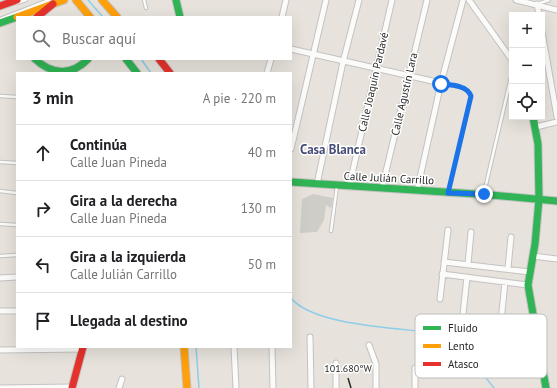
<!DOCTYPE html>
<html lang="es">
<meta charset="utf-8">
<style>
:root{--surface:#fff;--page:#f6f6f6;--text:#202124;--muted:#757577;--line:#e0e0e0}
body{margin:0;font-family:"PT Sans",sans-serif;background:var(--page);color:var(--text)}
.controls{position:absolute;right:12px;top:12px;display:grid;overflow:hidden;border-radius:0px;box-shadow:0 4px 16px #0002}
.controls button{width:36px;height:36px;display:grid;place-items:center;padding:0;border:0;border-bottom:1px solid var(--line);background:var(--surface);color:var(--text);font:20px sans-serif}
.stop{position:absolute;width:12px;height:12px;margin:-9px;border:3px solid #1a73e8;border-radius:50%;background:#fff}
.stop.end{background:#1a73e8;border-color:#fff;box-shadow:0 1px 4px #0008}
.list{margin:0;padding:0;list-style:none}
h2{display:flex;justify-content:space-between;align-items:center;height:52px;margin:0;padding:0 16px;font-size:17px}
h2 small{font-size:13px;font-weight:400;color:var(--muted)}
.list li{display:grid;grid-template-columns:26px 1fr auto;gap:12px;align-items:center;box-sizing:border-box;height:56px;padding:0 16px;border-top:1px solid var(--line)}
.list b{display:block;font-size:15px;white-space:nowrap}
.list p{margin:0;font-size:13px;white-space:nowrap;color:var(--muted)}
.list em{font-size:13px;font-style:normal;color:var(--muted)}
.icon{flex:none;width:22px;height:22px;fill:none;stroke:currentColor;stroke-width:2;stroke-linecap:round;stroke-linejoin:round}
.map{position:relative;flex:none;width:557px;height:388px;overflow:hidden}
.search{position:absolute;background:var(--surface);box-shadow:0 4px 16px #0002;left:16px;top:16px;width:276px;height:44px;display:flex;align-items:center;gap:10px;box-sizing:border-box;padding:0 14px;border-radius:0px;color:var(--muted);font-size:15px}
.panel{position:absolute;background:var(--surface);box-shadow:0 4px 16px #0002;left:16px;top:72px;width:276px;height:276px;border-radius:0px}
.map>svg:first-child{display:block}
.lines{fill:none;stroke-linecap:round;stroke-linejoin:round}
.stream{stroke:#8dcdea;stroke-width:1.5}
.building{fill:#cfcdc8}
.lane-casing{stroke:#c4c2c2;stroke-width:4.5}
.street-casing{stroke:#c4c2c2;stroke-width:7}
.fast-casing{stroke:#c4c2c2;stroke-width:9}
.slow-casing{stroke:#c4c2c2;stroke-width:9}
.jam-casing{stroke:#c4c2c2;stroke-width:9}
.lane{stroke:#fbfbfa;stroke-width:2.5}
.street{stroke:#fbfbfa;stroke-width:5}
.fast{stroke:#30b455;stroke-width:7}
.slow{stroke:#ff9f0a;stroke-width:7}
.jam{stroke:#e5322d;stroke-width:7}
.route{stroke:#1a73e8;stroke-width:5}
.ticks{fill:none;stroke:#272727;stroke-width:1.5}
.labels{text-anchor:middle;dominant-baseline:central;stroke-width:3;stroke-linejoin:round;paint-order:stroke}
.street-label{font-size:11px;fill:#272727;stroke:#fff}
.quarter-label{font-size:13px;font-weight:bold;fill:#474d78;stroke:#fff}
.key{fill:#fff;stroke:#bebebe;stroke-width:1}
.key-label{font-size:11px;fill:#272727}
.ticks-label{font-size:10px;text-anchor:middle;fill:#272727;stroke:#fff;stroke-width:3;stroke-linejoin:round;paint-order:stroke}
</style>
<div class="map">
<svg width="557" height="388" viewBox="0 0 557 388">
<rect width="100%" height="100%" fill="#e7e3dc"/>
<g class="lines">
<path class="stream" d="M88 0 103 17
M141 59 151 73
M291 298C313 326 401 328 436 333 463 345 476 366 494 388
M196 347 199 388"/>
</g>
<path class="building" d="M313 194 333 198 331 208 326 205 324 220 317 232 300 233 302 199Z"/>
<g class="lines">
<defs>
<path id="lane" d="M144 0 146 8
M17 3 26 0
M537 4 549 0
M0 19 49 0
M442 84C451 86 467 85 471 96L449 191
M0 96 17 97
M0 162 17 163
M0 191 17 193
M484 193 512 73
M0 224 17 225
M331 231 337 186
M0 256 17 255"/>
<path id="street" d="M469 0 512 60
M516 0 557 10
M537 4 539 15
M282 17 286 0
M542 32 557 117
M291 49 441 83
M267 73 271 59
M536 127 557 122
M291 149 326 0
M317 184 343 62 359 0
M349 187 392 0
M382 188 427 0
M417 191 441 83 463 0
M533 256 557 259
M444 262 530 272
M468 264 471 232
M508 268 511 237
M442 274 528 285
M0 278 17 277
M440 299 448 230
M0 311H17
M463 314 467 277
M310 337 311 388
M369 345 376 364V388
M234 347 236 388
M272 347 273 388
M0 350 83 349
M498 351 505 282
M0 388 72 387
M119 388 122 379
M336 388V363
M415 388V368"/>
<path id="fast" d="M176 0 180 17
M0 23 17 17
M35 59C52 75 72 76 88 59
M126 59 137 73
M533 117 538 144 539 199 535 244 528 285 546 388
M291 182 491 195 557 201"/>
<path id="slow" d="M76 0 90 17
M102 0 117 17
M17 17 64 0
M184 347 187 388"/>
<path id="jam" d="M0 6 17 0
M37 17 53 4
M159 59 170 73
M72 388 83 347"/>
</defs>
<use href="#lane" class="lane-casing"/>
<use href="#street" class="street-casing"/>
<use href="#fast" class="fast-casing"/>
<use href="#slow" class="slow-casing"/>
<use href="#jam" class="jam-casing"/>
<use href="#lane" class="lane"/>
<use href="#street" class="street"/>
<use href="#fast" class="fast"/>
<use href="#slow" class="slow"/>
<use href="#jam" class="jam"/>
</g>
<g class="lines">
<path class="route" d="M441 84C451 85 467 85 471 96L448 193 484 194"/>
</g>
<path class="ticks" d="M348 378 351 388"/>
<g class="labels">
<g class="street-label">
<text transform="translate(373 82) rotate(-77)">Calle Joaquín Pardavé</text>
<text transform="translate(404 94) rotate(-77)">Calle Agustín Lara</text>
<text transform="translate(389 178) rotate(3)">Calle Julián Carrillo</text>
</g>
<g class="quarter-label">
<text x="333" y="149">Casa Blanca</text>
</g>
</g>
<rect x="415" y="314" width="132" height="64" rx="6" class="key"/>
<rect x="423" y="326" width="18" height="4" fill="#30b455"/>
<rect x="423" y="344" width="18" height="4" fill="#ff9f0a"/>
<rect x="423" y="362" width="18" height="4" fill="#e5322d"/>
<g class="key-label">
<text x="448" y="332">Fluido</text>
<text x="448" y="350">Lento</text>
<text x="448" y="368">Atasco</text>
</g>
<g class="ticks-label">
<text x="348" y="372">101.680°W</text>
</g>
</svg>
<div class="controls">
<button>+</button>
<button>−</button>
<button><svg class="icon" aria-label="locate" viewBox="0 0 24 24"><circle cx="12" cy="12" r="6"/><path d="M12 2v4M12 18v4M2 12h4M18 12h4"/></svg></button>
</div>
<div class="stop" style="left:441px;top:84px"></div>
<div class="stop end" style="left:484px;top:194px"></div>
<div class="search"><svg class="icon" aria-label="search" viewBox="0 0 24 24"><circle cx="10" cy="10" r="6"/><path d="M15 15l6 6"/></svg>Buscar aquí</div>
<section class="panel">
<h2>3 min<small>A pie · 220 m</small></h2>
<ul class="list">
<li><svg class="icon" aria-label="ahead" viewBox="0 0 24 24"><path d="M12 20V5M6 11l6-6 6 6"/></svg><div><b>Continúa</b><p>Calle Juan Pineda</p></div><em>40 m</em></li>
<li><svg class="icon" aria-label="right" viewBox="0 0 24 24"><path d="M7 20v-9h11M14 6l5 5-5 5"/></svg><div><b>Gira a la derecha</b><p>Calle Juan Pineda</p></div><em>130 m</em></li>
<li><svg class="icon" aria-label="left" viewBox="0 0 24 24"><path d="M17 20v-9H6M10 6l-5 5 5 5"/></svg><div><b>Gira a la izquierda</b><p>Calle Julián Carrillo</p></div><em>50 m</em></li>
<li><svg class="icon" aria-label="arrive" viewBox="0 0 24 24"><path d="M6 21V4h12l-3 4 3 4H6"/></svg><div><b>Llegada al destino</b></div></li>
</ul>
</section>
</div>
